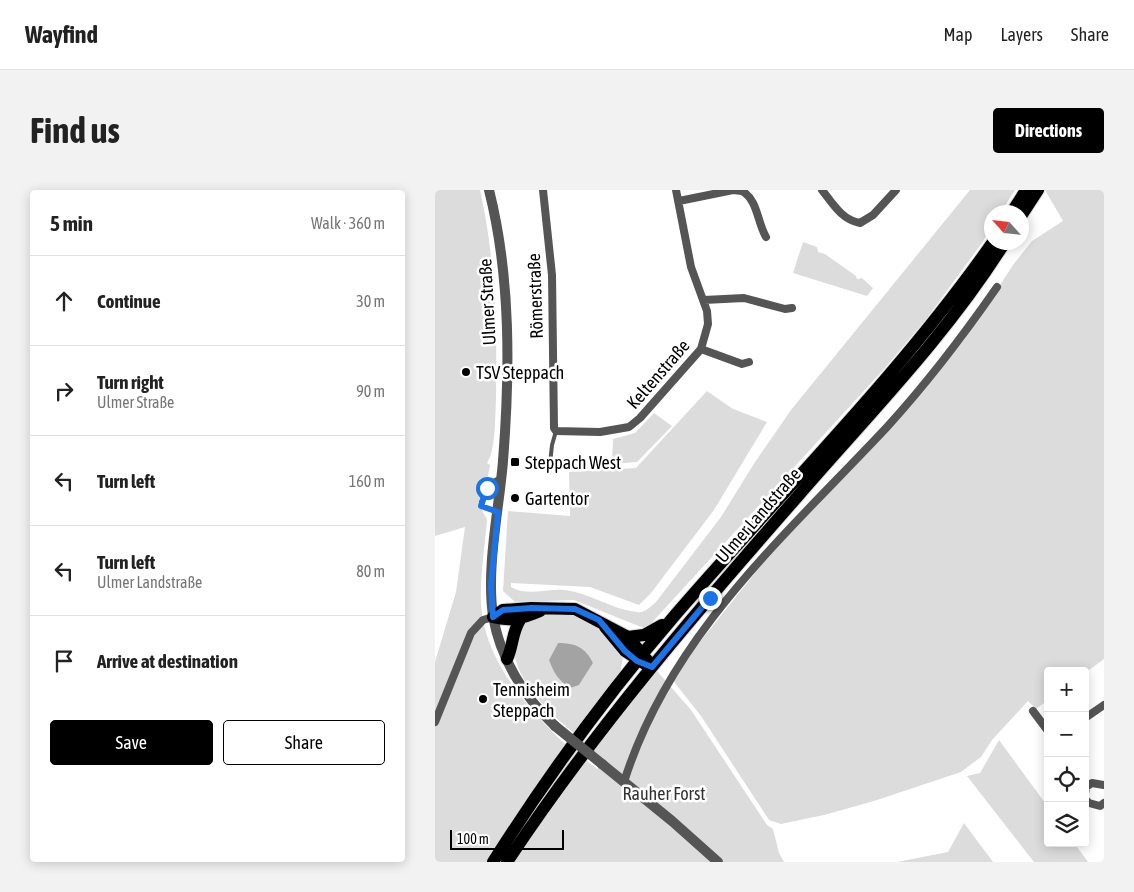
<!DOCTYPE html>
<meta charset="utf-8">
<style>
:root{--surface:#fff;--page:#f2f2f2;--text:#222;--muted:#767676;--line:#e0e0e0;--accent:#000}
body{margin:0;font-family:"Asap Condensed",sans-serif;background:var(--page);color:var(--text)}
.controls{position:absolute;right:15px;bottom:15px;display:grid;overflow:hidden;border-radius:5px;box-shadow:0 2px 12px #0003}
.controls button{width:45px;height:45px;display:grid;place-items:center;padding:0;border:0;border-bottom:1px solid var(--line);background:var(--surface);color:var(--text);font:25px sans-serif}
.compass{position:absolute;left:549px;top:15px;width:45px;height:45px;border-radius:50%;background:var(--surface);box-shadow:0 2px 12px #0003;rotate:297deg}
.scale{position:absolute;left:15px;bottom:12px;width:114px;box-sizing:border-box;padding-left:5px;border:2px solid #000;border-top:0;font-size:14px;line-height:18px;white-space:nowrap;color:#000;-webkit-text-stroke:4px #fff;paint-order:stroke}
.stop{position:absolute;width:15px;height:15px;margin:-11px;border:4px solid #1a73e8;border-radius:50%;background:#fff}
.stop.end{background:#1a73e8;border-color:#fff;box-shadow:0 1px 5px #0008}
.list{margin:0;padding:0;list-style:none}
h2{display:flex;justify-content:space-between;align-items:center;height:65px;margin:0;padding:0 20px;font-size:21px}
h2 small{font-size:16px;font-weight:400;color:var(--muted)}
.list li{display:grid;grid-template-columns:32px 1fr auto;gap:15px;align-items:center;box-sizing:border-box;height:90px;padding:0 20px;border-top:1px solid var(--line)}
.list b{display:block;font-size:19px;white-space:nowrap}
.list p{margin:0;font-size:16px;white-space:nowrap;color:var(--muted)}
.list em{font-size:16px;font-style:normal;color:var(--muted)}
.actions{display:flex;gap:10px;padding:15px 20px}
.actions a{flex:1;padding:11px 0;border:1px solid var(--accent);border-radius:5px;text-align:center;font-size:18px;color:var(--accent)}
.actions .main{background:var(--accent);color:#fff}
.icon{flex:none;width:28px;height:28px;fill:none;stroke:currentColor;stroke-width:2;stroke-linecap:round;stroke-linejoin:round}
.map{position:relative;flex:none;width:669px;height:672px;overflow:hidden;border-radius:5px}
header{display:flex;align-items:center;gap:30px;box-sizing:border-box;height:70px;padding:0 25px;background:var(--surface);border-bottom:1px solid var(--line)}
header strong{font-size:24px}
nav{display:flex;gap:28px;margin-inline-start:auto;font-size:18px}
.intro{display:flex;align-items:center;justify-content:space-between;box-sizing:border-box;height:120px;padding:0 30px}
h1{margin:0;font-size:35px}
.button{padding:12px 22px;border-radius:5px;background:var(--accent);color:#fff;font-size:18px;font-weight:700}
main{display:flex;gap:30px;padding:0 30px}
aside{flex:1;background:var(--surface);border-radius:5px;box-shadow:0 2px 12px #0003}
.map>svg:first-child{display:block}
.green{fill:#dcdcdc;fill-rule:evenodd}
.water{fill:#a3a3a3}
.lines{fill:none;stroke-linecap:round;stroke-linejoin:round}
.primary-casing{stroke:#dbdbdb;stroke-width:14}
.service{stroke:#555;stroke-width:4}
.minor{stroke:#555;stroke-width:8}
.tertiary{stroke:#555;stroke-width:10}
.primary{stroke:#000;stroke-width:12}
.tertiary-bridge{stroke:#555;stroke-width:10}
.route{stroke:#1a73e8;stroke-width:6}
.poi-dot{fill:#000;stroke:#fff;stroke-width:2}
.labels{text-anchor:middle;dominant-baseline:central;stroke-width:5;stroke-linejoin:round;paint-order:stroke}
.street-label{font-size:18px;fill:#000;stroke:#fff}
.poi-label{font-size:18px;fill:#000;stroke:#fff;text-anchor:start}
.park-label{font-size:18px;fill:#333;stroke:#fff}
</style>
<header>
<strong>Wayfind</strong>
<nav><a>Map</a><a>Layers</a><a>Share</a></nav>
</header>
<div class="intro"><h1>Find us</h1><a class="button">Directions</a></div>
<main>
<aside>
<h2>5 min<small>Walk · 360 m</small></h2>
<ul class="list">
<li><svg class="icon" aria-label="ahead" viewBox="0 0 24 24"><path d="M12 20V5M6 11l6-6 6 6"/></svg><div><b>Continue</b></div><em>30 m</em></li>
<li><svg class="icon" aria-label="right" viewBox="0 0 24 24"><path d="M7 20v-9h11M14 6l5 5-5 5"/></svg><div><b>Turn right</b><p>Ulmer Straße</p></div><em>90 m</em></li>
<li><svg class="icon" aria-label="left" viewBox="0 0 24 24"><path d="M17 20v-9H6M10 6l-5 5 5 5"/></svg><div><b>Turn left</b></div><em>160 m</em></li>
<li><svg class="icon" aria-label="left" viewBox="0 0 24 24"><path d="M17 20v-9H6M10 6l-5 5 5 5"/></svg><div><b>Turn left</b><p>Ulmer Landstraße</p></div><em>80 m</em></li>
<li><svg class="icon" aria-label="arrive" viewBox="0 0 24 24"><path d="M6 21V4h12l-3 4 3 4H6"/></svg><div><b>Arrive at destination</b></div></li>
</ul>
<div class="actions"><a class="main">Save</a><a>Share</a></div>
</aside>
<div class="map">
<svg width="669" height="672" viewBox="0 0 669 672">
<rect width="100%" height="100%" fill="#fff"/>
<path class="green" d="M0 0H45C61 73 62 135 61 209 60 226 61 260 52 273L55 275C53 299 37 307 52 329 50 358 43 396 47 424 54 475 94 520 130 554L91 609 52 672H0V472L21 402 30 337 0 346Z
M535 0H580L566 22H556V38L547 53 492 128 449 179 211 439 139 410 80 412 68 401 73 321 135 326 134 282 201 278 272 201 298 219 332 232 279 320 216 403 204 415 155 397 76 393V397C92 407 113 398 130 400 155 403 176 419 201 422 209 424 215 417 221 412L286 327 320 272 356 220Z
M610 0H669V469L650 483V481H613V510L601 519 593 511 557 550 546 567 526 582 439 611 389 625 346 634 334 630 266 526 236 488 332 368 492 194 529 150 578 75 597 51 628 31Z
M368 52 382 57 383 62 390 64 421 86 422 89 427 88 438 98 432 106 358 83Z
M219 223 237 236 202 272 177 274 178 249 200 243Z
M131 423C158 427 171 447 188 467L185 484 139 543C116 525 67 479 82 446 85 440 87 434 93 431 105 425 118 424 131 423ZM123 453 158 473 144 495 114 470Z
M222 481 256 520 332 635 338 639 344 663 349 672H79L151 570 162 579 170 570 158 560Z
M564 550 613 617V653H639L653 672H599L532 586 545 583Z
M529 633 558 672H462L513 662Z"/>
<path class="water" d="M123 453C140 453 150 457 158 473L144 495 135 498C123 490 119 483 114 470Z"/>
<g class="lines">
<defs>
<path id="primary" d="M577 22 591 0
M586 26 603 0
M58 427 68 420 96 418 140 419 193 447 213 471
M58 427C75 432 89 428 105 421
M170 437 190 461 210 474
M193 447 209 445 227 435
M72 469C79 454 76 444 86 428
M58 672C113 585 174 502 241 424 348 300 464 186 558 52
M72 672C158 542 260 423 363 306 434 224 512 145 570 52"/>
</defs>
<use href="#primary" class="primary-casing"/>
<path class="service" d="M114 283 117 255 121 241
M61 322 48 317 46 312 56 292 64 288"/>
<path class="minor" d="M108 0 117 85 119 238 121 241 165 242 194 237 205 228 266 159 273 134 272 121 256 77 241 0
M387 0C398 14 407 30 425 33L438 25 461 0
M244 11 298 0 307 1C323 10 322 32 331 47
M269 110 309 108 350 119 357 118
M266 159 307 174 314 172
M598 521 613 541
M650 528 669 515
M0 532 36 443 48 430 58 427
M189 592C235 445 350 346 452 237 492 193 528 146 562 97
M650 604 651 597 657 593 669 595
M650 609 654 613 665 616 669 613"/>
<path class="tertiary" d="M54 0C76 87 75 182 68 271 64 320 51 377 58 426 65 468 89 507 120 536
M167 574 237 631 283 672"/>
<use href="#primary" class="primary"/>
<path class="tertiary-bridge" d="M120 536 167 574"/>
</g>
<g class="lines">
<path class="route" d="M52 298 46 316 63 322 56 396 58 427 68 420 96 418 140 419 164 430 190 461 202 471 217 477 275 408"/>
</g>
<g class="poi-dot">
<circle cx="31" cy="182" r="5"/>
<rect x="75" y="267" width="10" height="10" rx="2.5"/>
<circle cx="80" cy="308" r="5"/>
<circle cx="48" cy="509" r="5"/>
</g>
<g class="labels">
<g class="street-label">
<text transform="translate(100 106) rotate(-92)">Römerstraße</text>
<text transform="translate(52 112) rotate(-93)">Ulmer Straße</text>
<text transform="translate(223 184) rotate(-49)">Keltenstraße</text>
<text transform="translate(323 325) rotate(-49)">Ulmer Landstraße</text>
</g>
<g class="poi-label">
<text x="41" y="182">TSV Steppach</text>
<text x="90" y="272">Steppach West</text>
<text x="90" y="308">Gartentor</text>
<text x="58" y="499">Tennisheim<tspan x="58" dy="21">Steppach</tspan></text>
</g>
<g class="park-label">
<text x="229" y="603">Rauher Forst</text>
</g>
</g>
</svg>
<div class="controls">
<button>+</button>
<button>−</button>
<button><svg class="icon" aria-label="locate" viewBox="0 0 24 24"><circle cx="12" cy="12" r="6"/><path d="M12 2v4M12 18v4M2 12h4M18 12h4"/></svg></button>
<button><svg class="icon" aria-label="layers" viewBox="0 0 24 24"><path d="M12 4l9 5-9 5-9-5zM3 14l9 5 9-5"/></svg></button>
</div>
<svg class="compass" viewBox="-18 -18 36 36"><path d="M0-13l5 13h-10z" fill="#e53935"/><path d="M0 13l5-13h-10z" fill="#767676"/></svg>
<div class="scale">100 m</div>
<div class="stop" style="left:52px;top:298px"></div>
<div class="stop end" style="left:275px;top:408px"></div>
</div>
</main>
